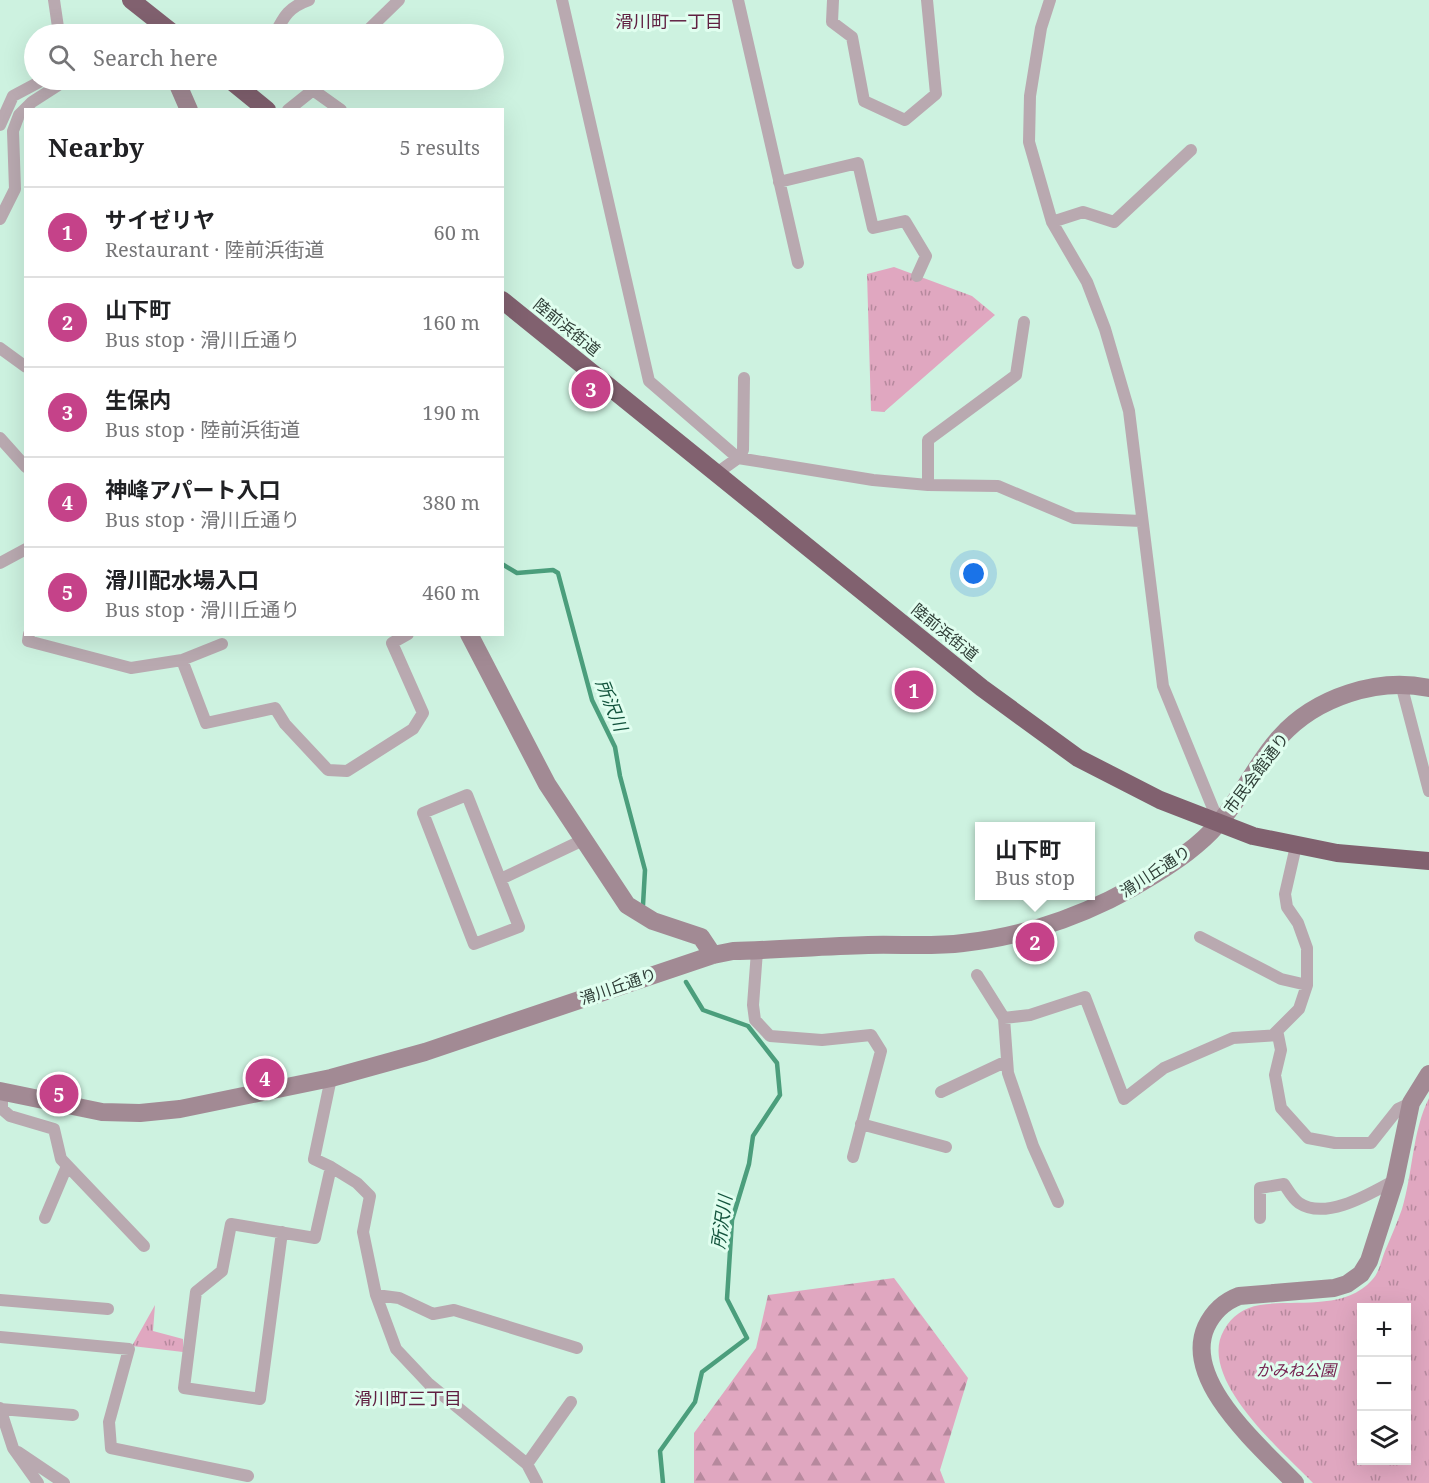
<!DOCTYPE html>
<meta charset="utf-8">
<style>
:root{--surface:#fff;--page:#f6f6f6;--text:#202124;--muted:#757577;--line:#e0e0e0;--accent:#c54289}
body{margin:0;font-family:"Noto Serif","Noto Sans JP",serif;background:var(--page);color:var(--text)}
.controls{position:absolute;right:18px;bottom:18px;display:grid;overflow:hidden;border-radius:0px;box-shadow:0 6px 24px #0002}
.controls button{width:54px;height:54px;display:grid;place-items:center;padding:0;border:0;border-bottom:2px solid var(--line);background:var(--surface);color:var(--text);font:30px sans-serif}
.you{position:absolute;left:974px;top:574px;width:21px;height:21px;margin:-15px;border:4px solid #fff;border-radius:50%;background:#1a73e8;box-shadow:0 0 0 9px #1a73e833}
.badge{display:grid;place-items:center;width:39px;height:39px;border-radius:50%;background:var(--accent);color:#fff;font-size:20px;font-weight:700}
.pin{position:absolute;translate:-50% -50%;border:3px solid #fff;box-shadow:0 2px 6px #0006}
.popup{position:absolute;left:975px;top:822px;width:120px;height:78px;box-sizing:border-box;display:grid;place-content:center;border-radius:0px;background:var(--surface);filter:drop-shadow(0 2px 4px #0005);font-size:20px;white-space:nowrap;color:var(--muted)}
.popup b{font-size:22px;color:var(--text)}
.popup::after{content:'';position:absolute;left:50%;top:100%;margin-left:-12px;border:12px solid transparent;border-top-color:var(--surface)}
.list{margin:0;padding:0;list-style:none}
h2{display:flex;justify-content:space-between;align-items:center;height:78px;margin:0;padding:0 24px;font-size:26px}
h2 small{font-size:20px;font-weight:400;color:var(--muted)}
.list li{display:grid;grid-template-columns:39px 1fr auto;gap:18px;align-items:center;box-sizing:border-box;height:90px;padding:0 24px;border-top:2px solid var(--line)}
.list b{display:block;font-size:22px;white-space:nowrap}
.list p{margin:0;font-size:20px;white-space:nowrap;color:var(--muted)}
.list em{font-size:20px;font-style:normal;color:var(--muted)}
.icon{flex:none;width:33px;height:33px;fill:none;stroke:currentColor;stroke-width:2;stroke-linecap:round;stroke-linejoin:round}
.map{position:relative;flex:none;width:1429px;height:1483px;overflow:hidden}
.search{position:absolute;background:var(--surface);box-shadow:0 6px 24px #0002;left:24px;top:24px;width:480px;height:66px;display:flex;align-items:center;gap:15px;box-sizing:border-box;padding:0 21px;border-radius:33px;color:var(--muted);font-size:22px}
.panel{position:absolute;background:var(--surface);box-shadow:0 6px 24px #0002;left:24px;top:108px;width:480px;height:528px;border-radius:0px}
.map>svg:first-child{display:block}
.forest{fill:url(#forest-firs)}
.park{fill:url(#park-tufts);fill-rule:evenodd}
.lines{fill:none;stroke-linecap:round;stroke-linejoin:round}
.stream{stroke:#4b9e7c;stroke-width:4.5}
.street{stroke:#b9a9b0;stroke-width:12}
.secondary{stroke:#a28a94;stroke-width:18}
.highway{stroke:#81616f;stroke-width:18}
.labels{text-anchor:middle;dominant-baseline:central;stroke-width:6;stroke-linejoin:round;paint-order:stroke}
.street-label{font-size:16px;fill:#2f3e37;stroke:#e0feef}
.park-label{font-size:16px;font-style:italic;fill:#762250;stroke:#e0feef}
.neighbourhood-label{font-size:18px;fill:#602042;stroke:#e0feef}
.water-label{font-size:18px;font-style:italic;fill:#13543d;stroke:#e0feef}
</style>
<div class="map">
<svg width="1429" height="1483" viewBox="0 0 1429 1483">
<defs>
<pattern id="forest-firs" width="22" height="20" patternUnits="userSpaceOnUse" patternTransform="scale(1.5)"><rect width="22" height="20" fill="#e0a7c0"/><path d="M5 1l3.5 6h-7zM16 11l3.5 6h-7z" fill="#b6899d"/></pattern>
<pattern id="park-tufts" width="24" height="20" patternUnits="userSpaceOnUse" patternTransform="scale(1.5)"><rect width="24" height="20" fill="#e0a7c0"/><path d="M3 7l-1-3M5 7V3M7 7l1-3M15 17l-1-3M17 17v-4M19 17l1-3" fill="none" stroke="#b6899d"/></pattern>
</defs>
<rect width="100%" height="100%" fill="#cdf2e0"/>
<path class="forest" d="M894 1278 968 1378 940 1470 945 1483H694V1433L756 1348 768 1295Z"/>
<path class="park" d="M894 267 972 296 995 315 884 412 871 411 867 274Z
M1429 1098V1483H1313C1283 1452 1196 1378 1224 1330 1232 1316 1243 1308 1260 1305 1297 1299 1344 1311 1372 1280 1379 1273 1381 1261 1385 1251 1391 1237 1397 1223 1402 1209 1413 1173 1412 1132 1429 1098ZM1362 1308H1406V1460H1362Z
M155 1305 153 1331 183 1339V1352L132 1346Z"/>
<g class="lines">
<path class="stream" d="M502 564 517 573 553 570 558 573 592 700 615 747 620 776 645 870 643 905
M663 1483 660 1451 695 1402 702 1372 747 1338 727 1299 732 1220 749 1164 753 1136 780 1095 777 1063 748 1026 703 1010 686 982"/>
<path class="street" d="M54 0 59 34
M562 0 649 381 738 458 743 450 744 378
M738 0 798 263
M833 0 832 22 852 37 864 101 905 120 936 94 927 0
M1050 0 1041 28 1030 96 1029 142 1052 222 1087 282 1105 329 1129 411 1163 686 1219 823
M275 34C284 16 289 7 309 0
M364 34 399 0
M322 80 313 90 341 110
M248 94 255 80
M288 110 313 90
M0 125 13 96 43 80
M779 182 858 163 873 228 905 221 926 256 917 276
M0 219 15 189 13 131 19 115 32 102 60 84 62 80
M1052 222 1083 212 1114 222 1191 150
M0 348 26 367
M0 438 26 467
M717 473 738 458 873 480 928 485 998 486 1074 518 1141 521
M928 485V440L1016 375 1024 322
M0 563 26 549
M29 634 28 641 131 668 182 660 206 723 275 708 285 724 328 770 347 771 413 729 423 713 392 643 408 634
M182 660 222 644
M1401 684 1429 791
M467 795 519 927 474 944 423 813Z
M501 879 583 840
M1200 937 1281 979 1307 985
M757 951 753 1005 755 1020 770 1036 822 1040 871 1035 881 1051 853 1157
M977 975 1004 1018 1030 1015 1085 997 1124 1099 1164 1068 1233 1038 1278 1035 1281 1050 1275 1075 1281 1108 1308 1138 1335 1143H1371L1398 1109 1411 1103
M1004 1018 1008 1073 1033 1146 1058 1202
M1273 1035 1299 1009 1307 985V948L1298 923 1287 907 1285 894 1296 846
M2 1092V1109L10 1116 54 1129 61 1159 144 1246
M941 1092 1007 1061
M861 1124 946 1147
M331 1167 357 1183 370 1196 363 1232 376 1295 396 1349 429 1384 527 1464 537 1483
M45 1218 67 1166
M1260 1218V1188L1284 1184C1288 1190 1293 1199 1299 1203 1326 1221 1371 1193 1395 1180
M282 1232 260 1399 184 1388 196 1292 222 1271 231 1224 315 1238 331 1167 314 1159 331 1078
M376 1295 399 1298 433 1314 454 1310 577 1348
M0 1300 108 1309
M0 1337 129 1349 109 1422 111 1448 248 1476
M0 1408 13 1448 38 1483
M0 1409 73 1415
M18 1452 64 1483
M527 1464 571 1402"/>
<path class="secondary" d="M179 80V87L189 110
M469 634 547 784 627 905 653 921 701 937 713 955
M0 1091 102 1112 140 1113 180 1109 331 1078 425 1052 713 955 733 951C778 950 823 946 868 945 900 944 932 947 963 943 1030 936 1097 911 1154 875 1176 861 1200 845 1217 825 1242 798 1256 763 1280 737 1316 697 1378 677 1429 688
M1295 1483C1261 1447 1182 1381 1206 1327 1213 1312 1223 1302 1239 1296L1334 1288 1347 1284 1361 1274 1369 1261 1395 1180 1411 1103 1429 1074"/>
<path class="highway" d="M131 0 174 34
M230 80 267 110
M502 300 982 688 1078 758 1160 800 1253 836 1337 853 1429 861"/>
</g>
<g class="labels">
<g class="street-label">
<text transform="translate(567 327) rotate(39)">陸前浜街道</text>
<text transform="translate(945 632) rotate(39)">陸前浜街道</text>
<text transform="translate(1256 773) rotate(-53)">市民会館通り</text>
<text transform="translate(1155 871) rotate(-33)">滑川丘通り</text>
<text transform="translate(618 986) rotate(-19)">滑川丘通り</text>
</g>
<g class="park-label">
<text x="1296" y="1370">かみね公園</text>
</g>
<g class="neighbourhood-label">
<text x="669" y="21">滑川町一丁目</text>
<text x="408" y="1398">滑川町三丁目</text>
</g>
<g class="water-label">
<text transform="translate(612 705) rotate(68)">所沢川</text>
<text transform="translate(721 1222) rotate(-82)">所沢川</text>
</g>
</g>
</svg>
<div class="controls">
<button>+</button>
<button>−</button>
<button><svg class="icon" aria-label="layers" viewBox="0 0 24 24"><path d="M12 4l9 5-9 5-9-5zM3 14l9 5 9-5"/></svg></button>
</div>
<div class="you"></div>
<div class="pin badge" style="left:914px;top:690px">1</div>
<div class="pin badge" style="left:1035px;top:942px">2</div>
<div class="popup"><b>山下町</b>Bus stop</div>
<div class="pin badge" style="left:591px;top:389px">3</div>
<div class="pin badge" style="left:265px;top:1078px">4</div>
<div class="pin badge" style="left:59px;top:1094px">5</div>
<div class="search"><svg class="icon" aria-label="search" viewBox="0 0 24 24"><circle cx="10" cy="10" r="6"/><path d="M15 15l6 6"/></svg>Search here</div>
<section class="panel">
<h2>Nearby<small>5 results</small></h2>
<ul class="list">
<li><span class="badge">1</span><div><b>サイゼリヤ</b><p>Restaurant · 陸前浜街道</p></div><em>60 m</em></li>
<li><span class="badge">2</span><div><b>山下町</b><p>Bus stop · 滑川丘通り</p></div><em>160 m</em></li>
<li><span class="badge">3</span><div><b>生保内</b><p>Bus stop · 陸前浜街道</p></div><em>190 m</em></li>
<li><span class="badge">4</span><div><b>神峰アパート入口</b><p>Bus stop · 滑川丘通り</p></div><em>380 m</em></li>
<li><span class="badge">5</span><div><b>滑川配水場入口</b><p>Bus stop · 滑川丘通り</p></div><em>460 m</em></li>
</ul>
</section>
</div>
